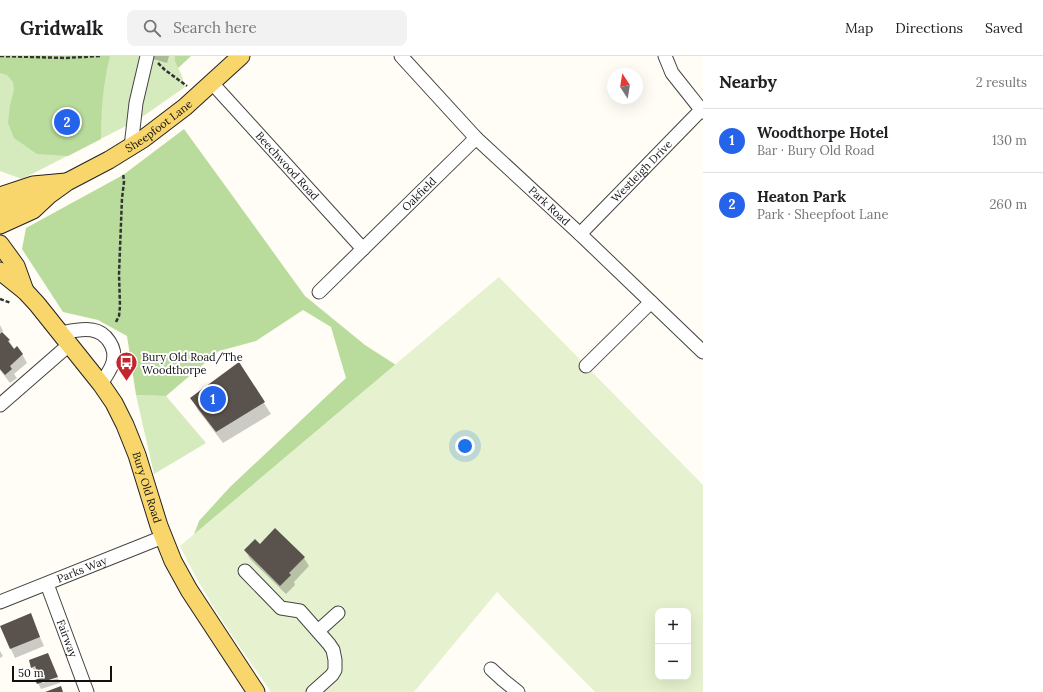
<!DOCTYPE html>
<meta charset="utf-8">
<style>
:root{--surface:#fff;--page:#f2f2f2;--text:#202124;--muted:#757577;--line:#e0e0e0;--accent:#2563eb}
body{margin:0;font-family:Lora,serif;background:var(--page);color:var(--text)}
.controls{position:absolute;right:12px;bottom:12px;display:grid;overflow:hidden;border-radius:8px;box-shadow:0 4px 16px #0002}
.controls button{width:36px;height:36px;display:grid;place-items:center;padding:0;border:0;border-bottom:1px solid var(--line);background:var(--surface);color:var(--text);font:20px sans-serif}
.compass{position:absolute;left:607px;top:12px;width:36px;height:36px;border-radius:50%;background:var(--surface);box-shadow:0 4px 16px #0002;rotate:348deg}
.scale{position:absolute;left:12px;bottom:10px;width:100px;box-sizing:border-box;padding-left:4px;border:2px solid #111;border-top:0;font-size:11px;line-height:14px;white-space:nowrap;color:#111;-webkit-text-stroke:3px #fff;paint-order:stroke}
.you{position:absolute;left:465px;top:390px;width:14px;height:14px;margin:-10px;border:3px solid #fff;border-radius:50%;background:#1a73e8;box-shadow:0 0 0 6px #1a73e833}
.badge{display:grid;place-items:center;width:26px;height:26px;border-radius:50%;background:var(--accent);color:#fff;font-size:13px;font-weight:700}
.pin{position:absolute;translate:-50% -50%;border:2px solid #fff;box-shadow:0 1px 4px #0006}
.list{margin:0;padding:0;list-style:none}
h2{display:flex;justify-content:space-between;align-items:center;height:52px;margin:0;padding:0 16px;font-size:17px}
h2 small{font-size:13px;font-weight:400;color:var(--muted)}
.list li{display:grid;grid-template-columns:26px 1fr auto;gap:12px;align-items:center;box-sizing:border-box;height:64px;padding:0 16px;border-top:1px solid var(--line)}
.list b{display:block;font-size:15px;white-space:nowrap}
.list p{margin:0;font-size:13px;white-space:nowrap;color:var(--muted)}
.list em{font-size:13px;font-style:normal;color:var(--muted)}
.icon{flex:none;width:22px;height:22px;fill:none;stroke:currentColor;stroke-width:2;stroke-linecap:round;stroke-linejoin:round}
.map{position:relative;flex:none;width:703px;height:636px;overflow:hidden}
header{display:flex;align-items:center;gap:24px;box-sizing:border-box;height:56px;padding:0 20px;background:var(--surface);border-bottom:1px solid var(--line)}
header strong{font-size:19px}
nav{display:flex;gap:22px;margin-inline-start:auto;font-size:14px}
.search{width:280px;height:36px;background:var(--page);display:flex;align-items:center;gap:10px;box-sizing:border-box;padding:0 14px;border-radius:8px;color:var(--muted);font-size:15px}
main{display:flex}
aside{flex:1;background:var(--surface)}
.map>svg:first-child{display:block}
.green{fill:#d5ebbd}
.forest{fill:#b9dc9c}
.pitch{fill:#e6f2cf;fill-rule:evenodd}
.shadow{fill:#0003}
.building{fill:#5a524d}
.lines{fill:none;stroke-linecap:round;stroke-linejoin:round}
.minor-casing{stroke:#444;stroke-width:15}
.major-casing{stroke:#222;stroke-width:19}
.path{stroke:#333;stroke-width:2.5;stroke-dasharray:4 2;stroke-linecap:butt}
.minor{stroke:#fff;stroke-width:13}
.major{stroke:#f9d66b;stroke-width:17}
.labels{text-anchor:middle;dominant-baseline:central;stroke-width:4;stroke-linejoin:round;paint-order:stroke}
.street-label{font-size:11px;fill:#111;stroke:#fff}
.poi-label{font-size:11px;fill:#111;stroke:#fff;text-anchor:start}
</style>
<header>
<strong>Gridwalk</strong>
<div class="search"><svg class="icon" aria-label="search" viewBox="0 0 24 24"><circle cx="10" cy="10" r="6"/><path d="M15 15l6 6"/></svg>Search here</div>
<nav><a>Map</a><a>Directions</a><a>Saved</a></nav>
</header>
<main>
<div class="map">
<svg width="703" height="636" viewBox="0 0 703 636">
<rect width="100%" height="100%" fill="#fffdf5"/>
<path class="green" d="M0 0H191L178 12 182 20 185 31 142 61 124 71 22 123 0 115Z
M136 339 166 340 206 387 154 418Z"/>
<path class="forest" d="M0 0H110C103 28 101 54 101 83L68 100 37 98 14 82 8 67 10 49 14 34 13 26 7 19 0 17Z
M175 0H191L178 12 175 5Z
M184 73 305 240 365 289 410 318 190 489 199 465 230 431 346 322 331 271 303 254 256 285 219 295 166 340 136 339 127 280 98 264 63 256 22 193 26 172 123 119Z"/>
<path class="pitch" d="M499 221 703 429V636H595L497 536 414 636H271C239 589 204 542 180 490ZM658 555H688V621H658Z"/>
<path class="shadow" d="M143 0H169L167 7Z
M0 269 3 275 1 277 9 285 15 294 22 298 27 307 14 318 17 322 10 327 0 314Z
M239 308 271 358 223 387 198 354 192 343Z
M245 494 304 502 309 510 294 526 295 529 286 538 250 503Z
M30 559 44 590 15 602 1 571Z
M0 595 3 600 0 602Z
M48 598 57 620 42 625V627L58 622 60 627 41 633 38 627 42 623 39 616 35 617 32 611Z"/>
<path class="building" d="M2 276 10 284 8 285 14 293 17 290 23 298 10 310 12 313 5 319 0 313V278Z
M239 306 265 346 216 376 190 342Z
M275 472 305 501 289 517 291 519 280 530 244 494 255 483 260 488Z
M31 557 40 581 10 593 0 570Z
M48 597 58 621 37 628 35 624 40 622 35 610 31 612 29 604Z
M61 630 63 636H45Z"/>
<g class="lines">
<defs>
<g id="minor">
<path id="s1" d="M401 0 476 82 580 178 703 296"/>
<path d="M665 0 672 17 703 56"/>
<path id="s2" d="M212 27 363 193"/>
<path d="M131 91 136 47 147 0"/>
<path id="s3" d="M580 178 703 52"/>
<path id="s4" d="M319 236 476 82"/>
<path d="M61 277C71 275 82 272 92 274 106 276 117 292 113 306 111 314 105 321 101 328"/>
<path d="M586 310 651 246"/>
<path d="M0 349 70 288"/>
<path d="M245 515 281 552 300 555 329 588 333 594 335 604V614L332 619 313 636"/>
<path id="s5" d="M47 528 87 636"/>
<path id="s6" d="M0 546 163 481"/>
<path d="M318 575 338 557"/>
<path d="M491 613 503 624 518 636"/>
</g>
<g id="major">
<path d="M0 140 33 129 66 126"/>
<path d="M0 156 29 144 46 140"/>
<path id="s7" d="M0 169 33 154 49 139 67 126 109 104 143 83 185 51 241 0"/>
<path d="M0 188 16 210 25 235"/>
<path id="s8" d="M0 215 25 235 37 248 101 328 114 347 125 369 137 399 159 470 173 505 189 534 256 636"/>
</g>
</defs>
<use href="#minor" class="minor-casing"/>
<use href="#major" class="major-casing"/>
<path class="path" d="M0 0 65 2 100 0
M158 7 165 14 187 30
M0 243 11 247
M116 266 119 260 120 250 119 218 122 142 124 126 123 117"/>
<use href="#minor" class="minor"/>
<use href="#major" class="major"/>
</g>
<defs>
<symbol id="bus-pin" viewBox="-11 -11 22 30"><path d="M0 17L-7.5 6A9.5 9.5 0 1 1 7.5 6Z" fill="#c4262e" stroke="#fff"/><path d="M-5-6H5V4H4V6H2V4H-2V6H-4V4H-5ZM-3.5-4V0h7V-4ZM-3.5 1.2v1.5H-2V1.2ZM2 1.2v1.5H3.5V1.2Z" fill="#fff"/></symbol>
</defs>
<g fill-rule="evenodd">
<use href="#bus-pin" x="114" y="294" width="25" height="34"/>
</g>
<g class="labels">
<g class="street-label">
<text stroke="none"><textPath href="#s7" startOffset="188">Sheepfoot Lane</textPath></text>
<text stroke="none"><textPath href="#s2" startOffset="112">Beechwood Road</textPath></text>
<text stroke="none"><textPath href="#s3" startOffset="88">Westleigh Drive</textPath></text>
<text stroke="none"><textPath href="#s4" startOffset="140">Oakfield</textPath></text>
<text stroke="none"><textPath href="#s1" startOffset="211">Park Road</textPath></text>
<text stroke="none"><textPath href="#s8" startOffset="266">Bury Old Road</textPath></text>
<text stroke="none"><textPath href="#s6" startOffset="88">Parks Way</textPath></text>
<text stroke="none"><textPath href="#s5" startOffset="58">Fairway</textPath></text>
</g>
<g class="poi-label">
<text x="142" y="301">Bury Old Road/The<tspan x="142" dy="13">Woodthorpe</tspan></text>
</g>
</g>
</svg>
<div class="controls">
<button>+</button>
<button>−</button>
</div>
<svg class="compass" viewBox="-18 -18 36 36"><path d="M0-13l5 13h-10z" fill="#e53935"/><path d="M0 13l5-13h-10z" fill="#757577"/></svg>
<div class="scale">50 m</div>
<div class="you"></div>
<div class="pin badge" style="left:213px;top:343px">1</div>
<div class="pin badge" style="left:67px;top:66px">2</div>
</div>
<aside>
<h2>Nearby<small>2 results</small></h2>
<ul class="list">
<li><span class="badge">1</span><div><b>Woodthorpe Hotel</b><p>Bar · Bury Old Road</p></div><em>130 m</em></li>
<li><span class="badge">2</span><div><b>Heaton Park</b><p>Park · Sheepfoot Lane</p></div><em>260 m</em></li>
</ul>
</aside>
</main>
